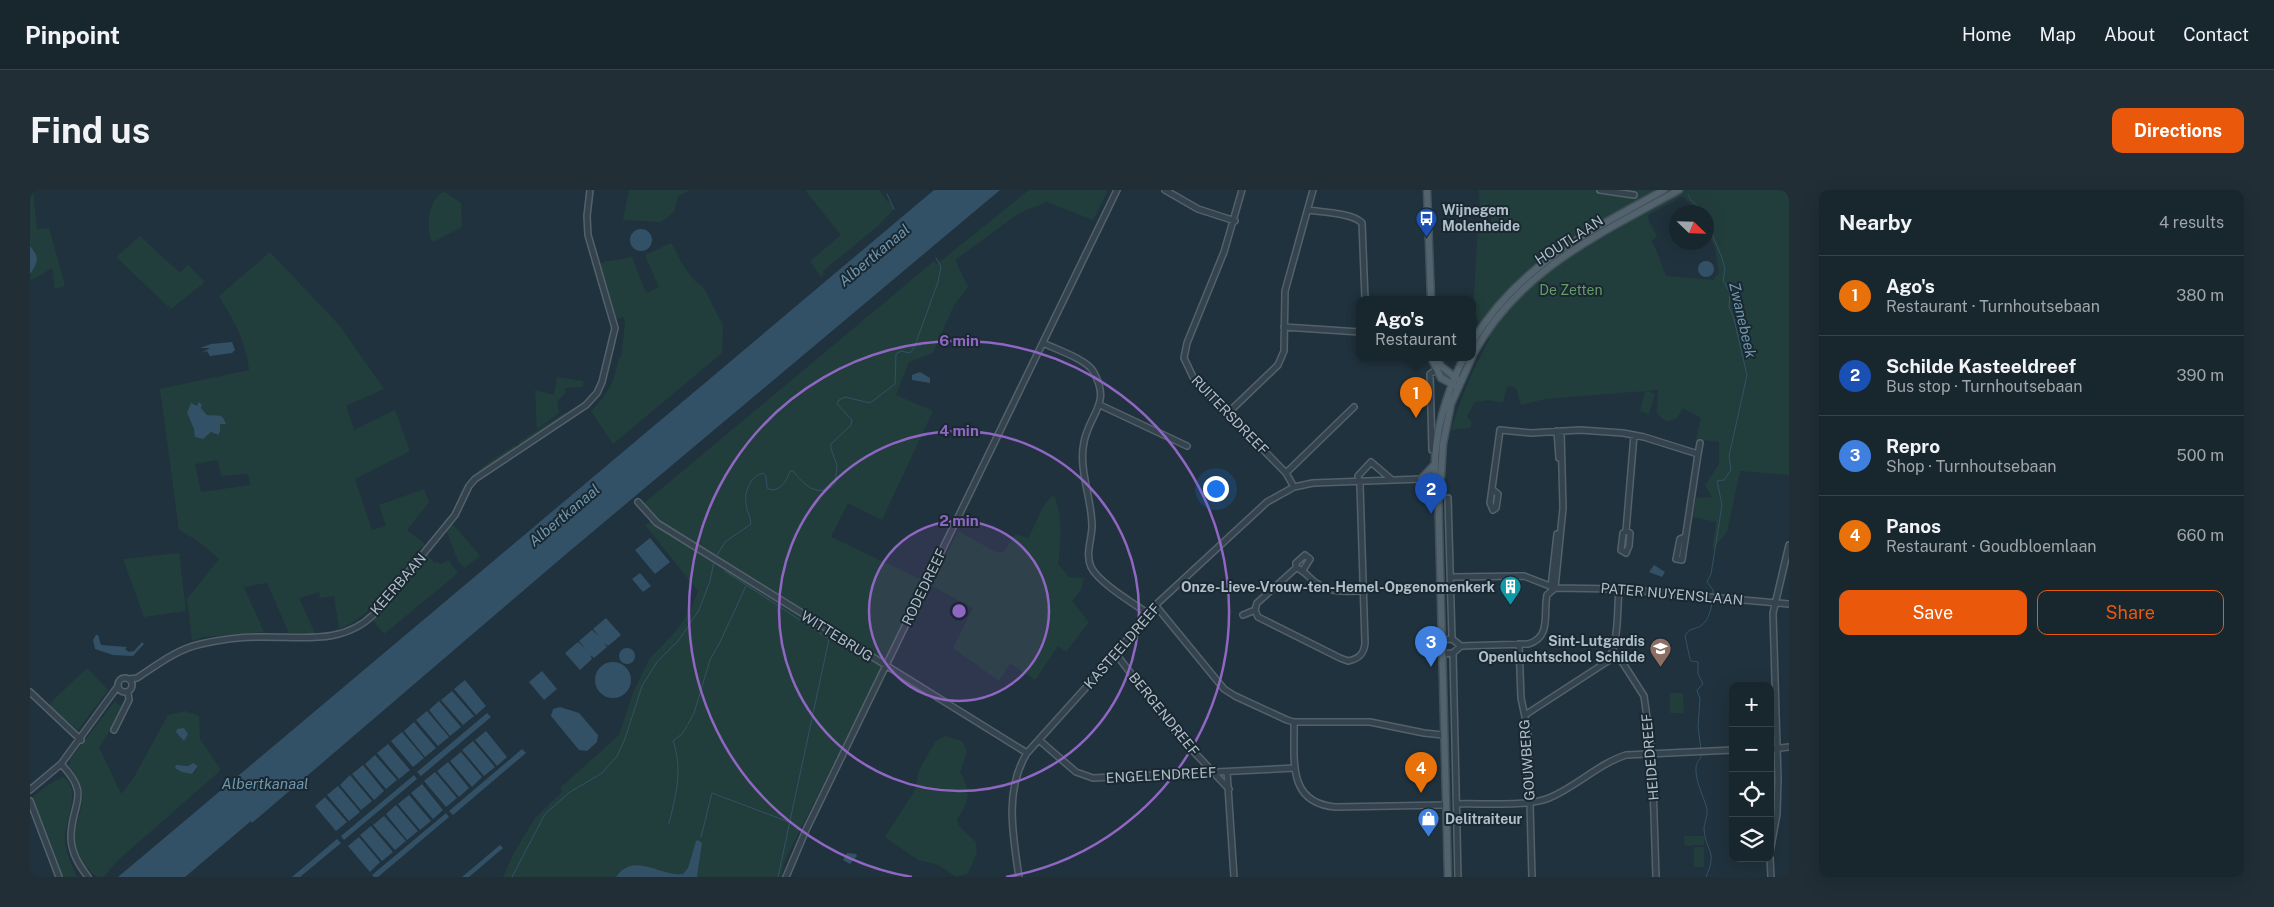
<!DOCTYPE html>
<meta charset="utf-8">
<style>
:root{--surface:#18262e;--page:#212e36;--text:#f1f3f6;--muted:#9fa5aa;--line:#36434a;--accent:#ea580c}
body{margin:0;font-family:"Public Sans",sans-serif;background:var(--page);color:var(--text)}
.controls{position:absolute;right:15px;bottom:15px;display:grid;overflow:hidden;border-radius:10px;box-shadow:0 5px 20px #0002}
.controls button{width:45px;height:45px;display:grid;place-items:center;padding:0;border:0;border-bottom:1px solid var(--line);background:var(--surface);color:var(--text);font:25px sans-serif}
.compass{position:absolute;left:1639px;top:15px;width:45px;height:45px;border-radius:50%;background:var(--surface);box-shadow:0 5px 20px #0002;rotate:113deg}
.you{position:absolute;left:1185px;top:298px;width:18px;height:18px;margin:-12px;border:4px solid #fff;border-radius:50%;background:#1a73e8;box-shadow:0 0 0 8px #1a73e833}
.badge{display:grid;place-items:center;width:32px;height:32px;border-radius:50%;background:var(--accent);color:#fff;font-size:16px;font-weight:700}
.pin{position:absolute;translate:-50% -41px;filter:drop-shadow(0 1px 2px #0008)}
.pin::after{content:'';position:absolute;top:26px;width:18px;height:15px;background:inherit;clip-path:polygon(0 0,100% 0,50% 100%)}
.popup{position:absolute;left:1326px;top:106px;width:120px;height:65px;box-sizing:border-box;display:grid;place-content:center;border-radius:10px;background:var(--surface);filter:drop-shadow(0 1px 4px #0005);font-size:16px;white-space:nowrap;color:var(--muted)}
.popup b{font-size:19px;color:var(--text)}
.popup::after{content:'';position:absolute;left:50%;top:100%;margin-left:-10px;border:10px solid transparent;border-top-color:var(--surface)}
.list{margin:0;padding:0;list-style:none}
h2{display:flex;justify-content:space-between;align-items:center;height:65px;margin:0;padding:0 20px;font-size:21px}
h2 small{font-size:16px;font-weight:400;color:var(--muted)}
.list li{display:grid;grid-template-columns:32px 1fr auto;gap:15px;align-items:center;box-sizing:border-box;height:80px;padding:0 20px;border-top:1px solid var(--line)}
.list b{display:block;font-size:19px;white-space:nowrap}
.list p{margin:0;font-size:16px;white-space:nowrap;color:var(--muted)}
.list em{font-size:16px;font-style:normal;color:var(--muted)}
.actions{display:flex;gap:10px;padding:15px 20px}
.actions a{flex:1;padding:11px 0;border:1px solid var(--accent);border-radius:10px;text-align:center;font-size:18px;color:var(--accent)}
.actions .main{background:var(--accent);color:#fff}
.icon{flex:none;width:28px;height:28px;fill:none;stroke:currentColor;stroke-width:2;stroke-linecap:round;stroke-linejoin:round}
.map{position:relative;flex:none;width:1759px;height:687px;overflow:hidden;border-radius:10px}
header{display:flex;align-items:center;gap:30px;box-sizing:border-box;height:70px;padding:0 25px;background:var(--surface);border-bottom:1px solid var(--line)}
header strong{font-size:24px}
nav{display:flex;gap:28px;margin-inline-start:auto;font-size:18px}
.intro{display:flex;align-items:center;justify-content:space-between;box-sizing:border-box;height:120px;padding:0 30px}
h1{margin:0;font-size:35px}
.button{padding:12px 22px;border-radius:10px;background:var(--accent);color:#fff;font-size:18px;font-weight:700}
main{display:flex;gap:30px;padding:0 30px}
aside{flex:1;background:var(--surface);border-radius:10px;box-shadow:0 5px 20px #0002}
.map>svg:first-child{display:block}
.green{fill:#223e3c;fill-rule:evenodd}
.water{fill:#335166}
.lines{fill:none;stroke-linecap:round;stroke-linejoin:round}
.stream{stroke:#335166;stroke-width:1}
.minor-casing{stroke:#53616a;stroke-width:8}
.major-casing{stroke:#414f59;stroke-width:9}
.minor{stroke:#34434d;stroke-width:5}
.major{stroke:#52636d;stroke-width:6}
.ring{fill:none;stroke:#9066c3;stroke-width:2.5}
.labels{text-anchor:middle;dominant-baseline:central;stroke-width:4;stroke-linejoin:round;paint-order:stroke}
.poi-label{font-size:14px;font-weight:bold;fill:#b0bec9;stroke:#1a2831;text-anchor:start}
.street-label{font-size:14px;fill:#b0bec9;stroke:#1a2831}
.park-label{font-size:14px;fill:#659b67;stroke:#1a2831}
.water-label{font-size:15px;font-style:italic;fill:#6e96af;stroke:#1a2831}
.centre{fill:#9066c3;stroke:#1a2831;stroke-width:2.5}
.ring-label{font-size:15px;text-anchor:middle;font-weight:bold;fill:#9066c3;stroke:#1a2831;stroke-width:4;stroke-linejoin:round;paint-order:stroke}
</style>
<header>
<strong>Pinpoint</strong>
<nav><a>Home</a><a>Map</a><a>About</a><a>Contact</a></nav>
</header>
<div class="intro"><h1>Find us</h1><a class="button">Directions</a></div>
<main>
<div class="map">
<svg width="1759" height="687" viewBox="0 0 1759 687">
<rect width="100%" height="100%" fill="#20323d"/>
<path class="green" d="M0 0H3L7 39 19 38 35 96 25 99 22 78 0 91 5 61 0 56Z
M599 0H660L648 6 644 22 631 32 593 30Z
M775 0H849L858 12 860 11 864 19 849 35 794 80 792 88 780 71 811 45Z
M999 0H1078L1063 30 1017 12 989 23 925 70 938 97 924 115 903 163 879 172 866 205 903 221 852 330 818 313 801 347 892 390 855 471 755 670 751 687H667L672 653 666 651 658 679 653 684C630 687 605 662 586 687H473L484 663 505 628 532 602 531 597 589 545 603 503 619 469 646 441 661 419 668 401 615 335 621 331 681 369 628 332 613 314 904 71 907 74Z
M1449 0H1759V285L1710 281 1697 342 1682 360 1686 332 1663 327 1666 308 1682 307 1675 295 1689 274V252L1666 249 1671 228 1653 218 1647 228 1637 232 1627 224 1628 200 1617 201 1625 204 1619 224 1610 221 1615 201 1515 209 1491 215 1486 198 1477 196 1473 213 1459 210 1445 212 1437 226 1442 233 1440 238 1421 240C1431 208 1443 178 1460 148L1443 123 1448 37H1461V27H1450ZM1653 6C1657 13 1666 16 1669 22H1676L1677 40 1685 58 1689 83 1683 90 1636 86 1622 50 1627 47 1617 26Z
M415 2 431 13 432 37 403 52C394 41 399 6 415 2Z
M110 46 150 83 158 75 175 92 141 119 86 67Z
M641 53C650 69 658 88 674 98L693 136 692 163 583 254 561 221C579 203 584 192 589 167H591L595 134 594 127 585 129 568 73 602 67 616 103 629 97 615 65Z
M240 62 310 136 354 199 316 216 324 240 365 220 380 261 325 289 342 340 356 336 349 315 394 299 399 312 377 340 396 355 390 358C366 387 345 425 309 439L304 406 290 408 289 402 269 408 285 443H259L237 393 214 397 234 442 173 447 162 451 157 409 189 369 168 351 149 340 130 199 219 180C216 151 204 131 189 106ZM161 213 167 217 172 215 171 218 179 226 184 225 195 229 196 234H190V243L186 245 181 242 173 249 167 248 157 223ZM188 270 191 286 218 284 220 295 171 302 165 274Z
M563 71 581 127 578 128 561 72Z
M527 187 554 191 552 197 534 198 536 202 527 212 529 223 507 239 505 200 524 205Z
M534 223H540L490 255 488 253Z
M485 255 486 257 443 289 431 308 428 307C439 282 463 270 485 255Z
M1024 305C1033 327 1031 351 1028 374L1039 387 1054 388 1051 400 1042 411 1059 432 1036 462 1028 456 1005 490 980 473 969 491 923 458 943 418 902 396 928 341 966 362H974L985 344 998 348C1007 334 1010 314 1024 305Z
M422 333 450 366 434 378 428 371 416 340Z
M149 363 156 421 114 427 93 369Z
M396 364 405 373 407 372 411 374 418 370 428 383 354 444 343 430Z
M57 478 78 500 48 540 18 515Z
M1640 503H1653L1654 523H1640Z
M85 511 94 519 69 557 91 604 103 589 138 525 155 521 169 526 170 549 191 580 87 671 74 687H67C50 673 41 655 47 633 49 623 54 613 52 603 51 591 45 585 39 575L41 568ZM161 573 168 576 165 583 160 584 145 578 147 575 158 576Z
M915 546 932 551 937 562 930 582C941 602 940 611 927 629L929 636 946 652 947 663 938 683 927 687 906 674 888 670 855 647 885 600 889 580 905 552Z
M33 587C53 598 34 632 35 649 35 663 42 675 47 687H26L0 609 19 594Z
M1654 646H1674V655L1655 656Z
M1664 657H1674V677H1664Z"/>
<path class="water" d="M904 0H970L535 365 222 633 221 631 155 687H88Z
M600 50a11 11 0 1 1 22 0a11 11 0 1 1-22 0Z
M0 56C10 67 8 73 0 84Z
M1668 79a8 8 0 1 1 16 0a8 8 0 1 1-16 0Z
M202 152 205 160 202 163 180 166 177 161 171 163 180 158H170L181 154Z
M890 182 900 188V193L882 190V185Z
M169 212 172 215 171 218 177 225C187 226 193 223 196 234H190V242L188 245 181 242 173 249 165 247 164 239 157 223 161 213 167 216Z
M620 348 640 372 625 384 605 360Z
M1624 375 1635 382 1632 387 1619 382Z
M610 383 621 396 613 402 602 389Z
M576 428 591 445 578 456 574 453 577 457 564 468 560 465 562 469 550 480 535 463 548 452 555 458 549 451 562 440 569 446 563 439Z
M66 445H68L71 455 97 457 95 459 99 462 104 461 112 452 114 454 103 466 83 465 65 459 63 450Z
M589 466a8 8 0 1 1 16 0a8 8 0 1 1-16 0Z
M565 490a18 18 0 1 1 36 0a18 18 0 1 1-36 0Z
M512 481 527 499 514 510 499 492Z
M435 490 456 516 446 525 424 499Z
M422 501 444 526 433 535 411 510Z
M409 511 431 537 420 546 399 520Z
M530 517 549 523 568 545 567 552 557 561 549 560 521 526 523 519Z
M397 521 419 547 408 556 386 530Z
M457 523 461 527 391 586 387 582Z
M384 532 406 558 395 567 374 541Z
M154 538 158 544 154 551 146 542 147 539Z
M456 541 477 567 467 576 445 550Z
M372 542 394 568 383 577 361 551Z
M443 551 465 577 454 586 432 560Z
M358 554 380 580 369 589 347 563Z
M492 559 496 563 423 625 419 621Z
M431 562 452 587 442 597 420 571Z
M345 565 367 590 356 599 335 574Z
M418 572 439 598 429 607 407 581Z
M163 573 168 576 162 584 152 582 145 578 146 575 158 576Z
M333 575 354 601 344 610 322 584Z
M405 582 427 608 416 617 394 591Z
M320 585 342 611 331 620 310 595Z
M384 585 387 589 314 650 311 646Z
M392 594 413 620 403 629 381 603Z
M308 596 330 622 319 631 297 605Z
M379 605 401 631 390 640 368 614Z
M295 607 317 632 306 641 285 616Z
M366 615 388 641 377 650 356 624Z
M416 623 419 627 348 687H344L342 685Z
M354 626 376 651 365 660 343 635Z
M341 636 363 662 352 671 330 645Z
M329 647 350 672 340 682 318 656Z
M307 649 311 653 270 687H262Z
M668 650 672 653 667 687H586C605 661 629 687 653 684L658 678 666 651Z
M470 655 473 658 439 687H432Z
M817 663 826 664 827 666 820 674 813 670Z"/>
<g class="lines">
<path class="stream" d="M857 4 864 19
M1658 5C1661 13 1669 15 1673 22
M1676 30 1692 68 1695 79 1693 90 1700 103 1699 117 1704 129 1717 185 1699 266 1701 280 1694 290 1687 291 1692 315 1681 384 1677 392 1683 400V404
M686 367 695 352 721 334C721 326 716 321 716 314 714 302 720 286 733 283L736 286 737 298 741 300C752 300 756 291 760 281H763C774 295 788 309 805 294L807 275 801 259V254L821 235 822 230 807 214 809 210 815 207 840 213 865 194 866 164 871 161 880 163 884 158 908 92 911 76 906 68
M695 381 799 449 748 687
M658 534 664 523 680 470 690 452 716 396
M1671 559 1668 537 1670 509 1667 500 1673 494 1668 484V472L1661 471 1660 469 1655 446C1659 437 1666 440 1672 435 1678 431 1682 418 1682 411
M1672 564C1671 568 1666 573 1666 578 1665 591 1674 607 1677 619 1678 626 1674 633 1674 639 1676 664 1688 659 1676 687
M639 633C646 606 653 578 643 551L652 544 657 536
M671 647 682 603 759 632
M482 687 515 624 540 602 572 583 587 566 595 549 612 496 627 472 649 450 669 420 680 391 684 371"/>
<defs>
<path id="minor" d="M1135 0 1168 19 1205 31
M1212 0 1194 62 1157 153 1154 168 1164 189 1256 283 1264 297
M1570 0 1604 5
M1278 20C1291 22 1323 23 1332 33L1335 109
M1254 137 1330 142
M1013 153C1025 159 1056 169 1063 181 1082 214 1060 222 1054 252 1048 279 1062 309 1062 336 1062 349 1055 364 1061 377 1069 393 1103 413 1117 423
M1070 215 1157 256
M1198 223 1248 175 1254 161 1255 101 1283 0
M1527 241 1529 268
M1402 260 1400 184 1406 180
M1668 264 1670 253
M1256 283 1324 217
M1463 300 1468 304 1466 318 1463 320 1460 313 1470 240 1501 243 1550 240 1593 243 1614 247 1668 264 1652 370 1646 369 1650 349 1655 347
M1418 308 1422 449
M608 312 627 333 997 563
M1596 341 1600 343 1599 356 1596 363 1591 360 1593 343 1596 341 1604 245
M1266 378V373L1275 365 1280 369 1273 380
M1421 387 1494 386 1525 398 1589 399 1759 414
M1521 397 1527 344
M1525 398 1533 318 1531 241
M1334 401C1318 401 1301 403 1288 394 1279 389 1275 380 1266 378L1227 413 1225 420 1228 427 1310 468 1318 471C1329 469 1334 464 1335 453L1330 295 1328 286 1341 272 1362 290
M1126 416 1194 499 1205 506 1257 530 1264 532H1340L1394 543 1413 545
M1213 425 1225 420
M1411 450 1422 449 1431 456
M1489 454 1491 508 1498 541 1502 687
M1423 463 1428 687
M1582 463 1589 467 1614 506 1622 564 1626 687
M1086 464 1148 545 1199 599
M1411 464 1423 463 1431 456 1498 454C1522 448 1513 422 1517 405L1525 398
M88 495a7 7 0 1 1 14 0a7 7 0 1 1-14 0Z
M99 489 107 488C127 475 147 459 171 454 189 450 210 447 228 447 270 446 312 456 344 424L425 325 439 296 445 289 556 215 567 203 572 192 585 138 558 45 557 26 560 0
M0 502 51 550
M1495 525 1578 471C1589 451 1587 422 1589 399
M1264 532C1265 569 1256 613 1306 617L1415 615
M84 540 99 510 98 502
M1009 550 1046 582 1063 588 1265 578
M1740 559 1759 557
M31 574C63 607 40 613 41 649 42 664 49 675 58 687
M1197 582 1204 687
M0 600 31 574 88 496
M0 611 29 687
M1427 614C1452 613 1497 617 1519 608 1546 597 1568 574 1596 565L1703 560
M1740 662 1747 624 1748 589 1743 423 1759 355
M1740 668 1741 687
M756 687 776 640 1087 0
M989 687C983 646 974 600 997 563L1086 464 1117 423 1237 312 1264 297 1283 293 1391 289 1408 291"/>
<path id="major" d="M1397 0 1401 109
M1442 152C1490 74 1557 43 1634 0
M1442 166C1488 80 1568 45 1649 0
M1401 167 1411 188 1424 195
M1406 167 1411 176 1427 189
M1391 289 1404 275
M1408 291 1405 287C1403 246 1416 204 1434 167
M1418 687 1408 297 1411 286 1413 254 1421 214 1442 167"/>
</defs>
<use href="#minor" class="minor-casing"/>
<use href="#major" class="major-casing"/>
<use href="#minor" class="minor"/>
<use href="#major" class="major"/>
</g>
<circle cx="929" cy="421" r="90" fill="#9066c3" fill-opacity=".12"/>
<g class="ring">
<circle cx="929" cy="421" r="90"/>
<circle cx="929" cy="421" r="180"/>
<path d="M882 687A270 270 0 1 1 976 687"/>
</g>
<defs>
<symbol id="bus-pin" viewBox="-11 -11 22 30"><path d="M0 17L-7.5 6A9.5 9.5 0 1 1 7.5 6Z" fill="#1a4fb4" stroke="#1a2831"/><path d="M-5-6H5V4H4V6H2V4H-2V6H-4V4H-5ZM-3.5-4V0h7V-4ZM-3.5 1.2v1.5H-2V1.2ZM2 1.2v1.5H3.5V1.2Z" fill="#fff"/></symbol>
<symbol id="building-pin" viewBox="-11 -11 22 30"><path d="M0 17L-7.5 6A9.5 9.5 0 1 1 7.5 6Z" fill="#0f9aa8" stroke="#1a2831"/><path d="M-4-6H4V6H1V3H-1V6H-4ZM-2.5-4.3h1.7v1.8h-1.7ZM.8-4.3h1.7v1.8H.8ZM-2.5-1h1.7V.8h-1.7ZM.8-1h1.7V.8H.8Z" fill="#fff"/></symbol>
<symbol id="school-pin" viewBox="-11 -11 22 30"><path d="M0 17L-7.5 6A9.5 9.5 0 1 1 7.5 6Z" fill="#8d6e63" stroke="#1a2831"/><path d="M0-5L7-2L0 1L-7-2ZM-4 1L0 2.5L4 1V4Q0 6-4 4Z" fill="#fff"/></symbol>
<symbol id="shop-pin" viewBox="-11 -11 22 30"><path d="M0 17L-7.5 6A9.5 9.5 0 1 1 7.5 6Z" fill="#3f7fe0" stroke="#1a2831"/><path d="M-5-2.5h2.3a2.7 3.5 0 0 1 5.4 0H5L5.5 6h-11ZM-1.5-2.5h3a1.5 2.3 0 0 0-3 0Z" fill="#fff"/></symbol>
</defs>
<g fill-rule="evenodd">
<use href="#bus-pin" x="1384" y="16" width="25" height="34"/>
<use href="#building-pin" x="1468" y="384" width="25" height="34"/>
<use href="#school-pin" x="1618" y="446" width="25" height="34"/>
<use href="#shop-pin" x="1386" y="616" width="25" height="34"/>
</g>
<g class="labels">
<g class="poi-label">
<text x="1412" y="20">Wijnegem<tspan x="1412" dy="16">Molenheide</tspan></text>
<text x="1465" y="397" text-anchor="end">Onze-Lieve-Vrouw-ten-Hemel-Opgenomenkerk</text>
<text x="1615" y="451" text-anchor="end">Sint-Lutgardis<tspan x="1615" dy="16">Openluchtschool Schilde</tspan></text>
<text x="1415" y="629">Delitraiteur</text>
</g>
<g class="street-label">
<text transform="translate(1539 50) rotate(-33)">HOUTLAAN</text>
<text transform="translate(1200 225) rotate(46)">RUITERSDREEF</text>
<text transform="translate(368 394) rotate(-49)">KEERBAAN</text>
<text transform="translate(894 397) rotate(-64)">RODEDREEF</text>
<text transform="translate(1642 404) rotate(5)">PATER NUYENSLAAN</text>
<text transform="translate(807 446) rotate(32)">WITTEBRUG</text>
<text transform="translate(1092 456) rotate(-49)">KASTEELDREEF</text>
<text transform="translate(1134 524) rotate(51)">BERGENDREEF</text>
<text transform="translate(1620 567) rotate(-95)">HEIDEDREEF</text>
<text transform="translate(1497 570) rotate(-94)">GOUWBERG</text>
<text transform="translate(1131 585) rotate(-3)">ENGELENDREEF</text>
</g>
<g class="park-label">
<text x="1541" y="100">De Zetten</text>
</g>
<g class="water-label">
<text transform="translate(844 65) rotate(-40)">Albertkanaal</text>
<text transform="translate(1713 130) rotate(77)">Zwanebeek</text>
<text transform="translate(534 325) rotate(-40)">Albertkanaal</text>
<text x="235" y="593">Albertkanaal</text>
</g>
</g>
<circle cx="929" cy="421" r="8" class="centre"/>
<g class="ring-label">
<text x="929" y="156">6 min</text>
<text x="929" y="246">4 min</text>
<text x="929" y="336">2 min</text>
</g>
</svg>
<div class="controls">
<button>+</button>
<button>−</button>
<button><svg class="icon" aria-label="locate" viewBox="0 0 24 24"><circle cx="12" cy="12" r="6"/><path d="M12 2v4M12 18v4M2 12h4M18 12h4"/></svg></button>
<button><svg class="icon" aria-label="layers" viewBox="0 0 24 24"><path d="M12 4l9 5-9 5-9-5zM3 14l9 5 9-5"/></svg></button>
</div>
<svg class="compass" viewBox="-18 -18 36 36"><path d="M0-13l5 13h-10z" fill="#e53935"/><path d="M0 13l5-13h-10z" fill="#9fa5aa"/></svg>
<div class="you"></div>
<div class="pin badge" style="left:1386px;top:228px;background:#e8710a">1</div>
<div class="popup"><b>Ago's</b>Restaurant</div>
<div class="pin badge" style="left:1401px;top:324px;background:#1a4fb4">2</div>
<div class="pin badge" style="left:1401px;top:477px;background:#3f7fe0">3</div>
<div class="pin badge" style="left:1391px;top:603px;background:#e8710a">4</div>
</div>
<aside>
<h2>Nearby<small>4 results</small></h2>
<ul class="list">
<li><span class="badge" style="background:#e8710a">1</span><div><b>Ago's</b><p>Restaurant · Turnhoutsebaan</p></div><em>380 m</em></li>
<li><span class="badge" style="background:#1a4fb4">2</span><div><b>Schilde Kasteeldreef</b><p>Bus stop · Turnhoutsebaan</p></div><em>390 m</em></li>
<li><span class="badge" style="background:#3f7fe0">3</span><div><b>Repro</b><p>Shop · Turnhoutsebaan</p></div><em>500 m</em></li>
<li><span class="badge" style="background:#e8710a">4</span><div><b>Panos</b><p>Restaurant · Goudbloemlaan</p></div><em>660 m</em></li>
</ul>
<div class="actions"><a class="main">Save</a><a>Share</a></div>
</aside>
</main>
